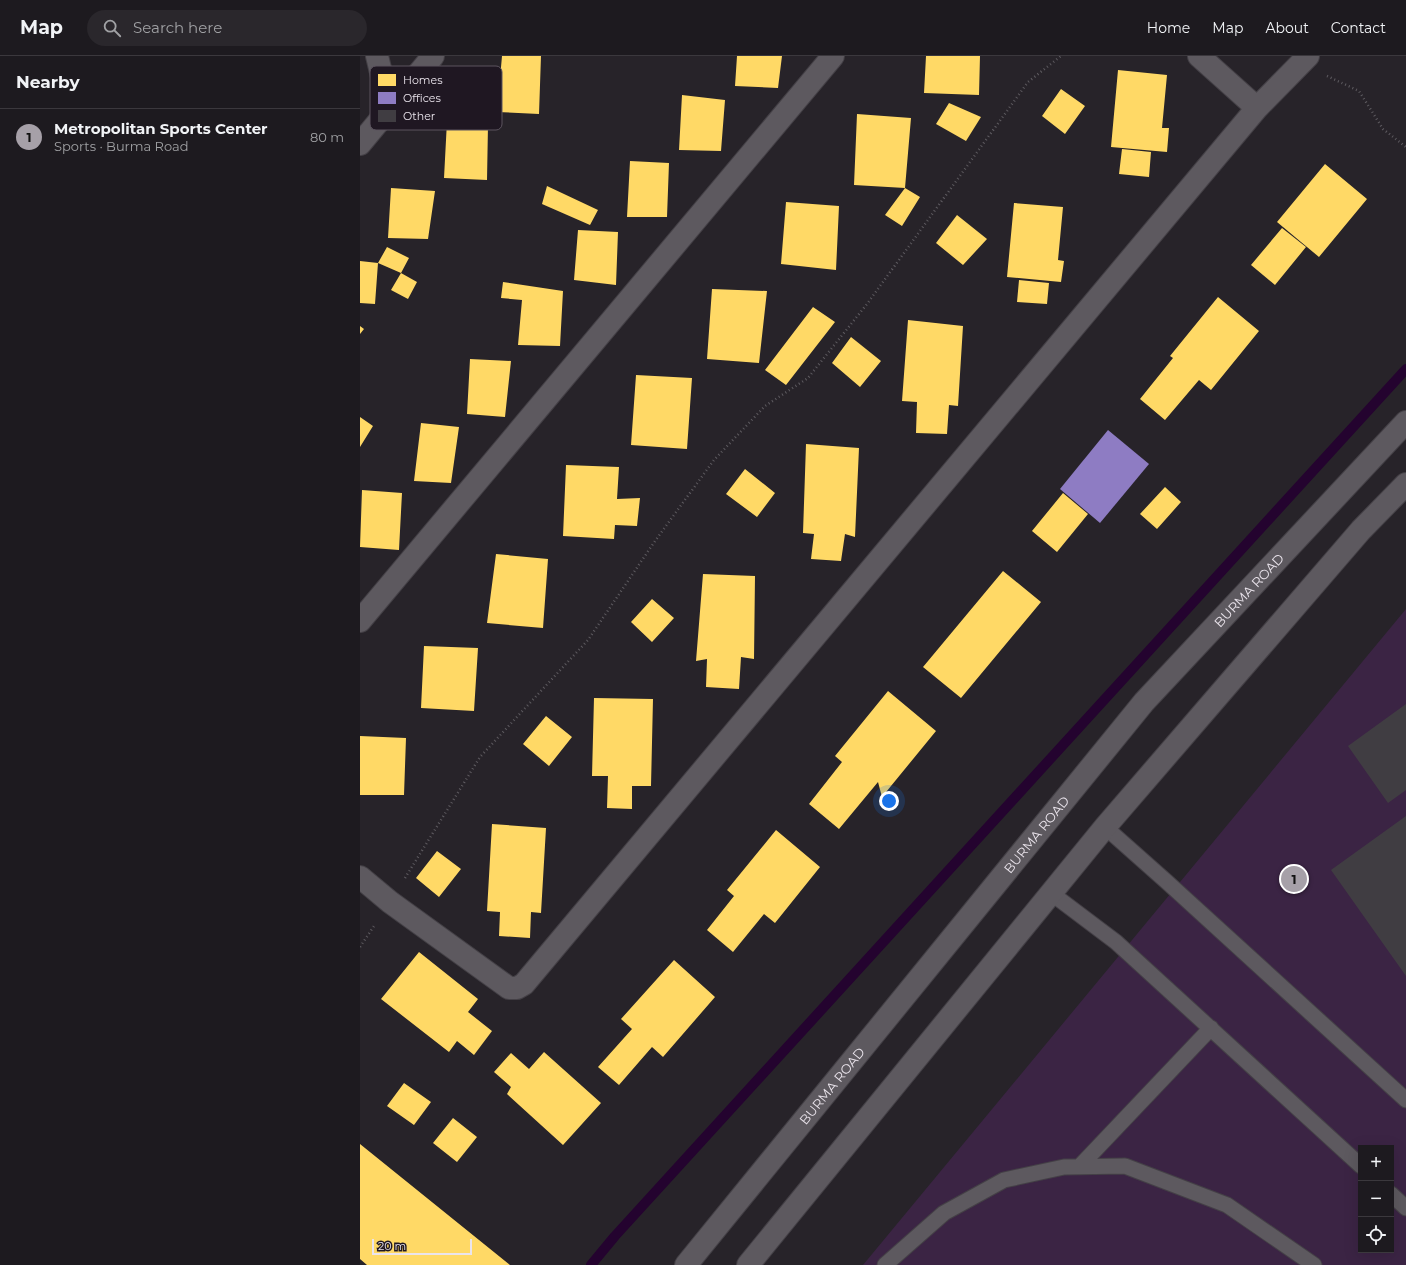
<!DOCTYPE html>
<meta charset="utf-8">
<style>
:root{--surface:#1d1a1f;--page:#2a272c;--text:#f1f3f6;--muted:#a0a1a4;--line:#3b383d;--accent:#a6a0a8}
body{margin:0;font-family:Montserrat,sans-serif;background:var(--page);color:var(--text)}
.controls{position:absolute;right:12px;bottom:12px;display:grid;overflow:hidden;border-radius:0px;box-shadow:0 4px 16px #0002}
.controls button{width:36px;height:36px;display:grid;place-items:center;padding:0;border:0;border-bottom:1px solid var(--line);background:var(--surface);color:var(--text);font:20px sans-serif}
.scale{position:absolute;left:12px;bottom:10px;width:100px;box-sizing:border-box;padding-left:4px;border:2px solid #eae4ec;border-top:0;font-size:11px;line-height:14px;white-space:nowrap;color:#eae4ec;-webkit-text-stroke:3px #1f1722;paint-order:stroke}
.you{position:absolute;left:529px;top:745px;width:14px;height:14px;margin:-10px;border:3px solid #fff;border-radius:50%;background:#1a73e8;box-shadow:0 0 0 6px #1a73e833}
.badge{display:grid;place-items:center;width:26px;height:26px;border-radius:50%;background:var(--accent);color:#111;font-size:13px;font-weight:700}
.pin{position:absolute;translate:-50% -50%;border:2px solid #fff;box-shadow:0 1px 4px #0006}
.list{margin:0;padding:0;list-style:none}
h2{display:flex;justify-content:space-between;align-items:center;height:52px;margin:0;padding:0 16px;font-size:17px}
h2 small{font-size:13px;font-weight:400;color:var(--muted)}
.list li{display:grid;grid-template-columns:26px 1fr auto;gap:12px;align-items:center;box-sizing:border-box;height:56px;padding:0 16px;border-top:1px solid var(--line)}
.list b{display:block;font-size:15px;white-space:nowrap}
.list p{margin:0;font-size:13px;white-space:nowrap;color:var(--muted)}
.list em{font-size:13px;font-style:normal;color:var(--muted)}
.icon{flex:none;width:22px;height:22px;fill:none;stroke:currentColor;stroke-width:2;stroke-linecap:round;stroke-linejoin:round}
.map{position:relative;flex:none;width:1046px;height:1209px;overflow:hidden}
header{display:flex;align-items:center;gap:24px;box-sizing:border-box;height:56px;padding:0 20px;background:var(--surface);border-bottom:1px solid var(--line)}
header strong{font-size:19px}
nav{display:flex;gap:22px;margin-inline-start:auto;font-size:14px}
.search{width:280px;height:36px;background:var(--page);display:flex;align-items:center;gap:10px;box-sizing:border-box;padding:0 14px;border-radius:22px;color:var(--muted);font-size:15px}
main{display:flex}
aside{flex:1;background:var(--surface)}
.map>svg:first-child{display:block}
.green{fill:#3b2444;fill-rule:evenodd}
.homes{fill:#ffd966}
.offices{fill:#8e7cc3}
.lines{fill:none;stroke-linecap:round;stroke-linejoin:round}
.stream{stroke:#24032f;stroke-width:10}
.building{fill:#403d42}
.lane-casing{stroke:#444046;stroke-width:17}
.street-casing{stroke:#444046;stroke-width:24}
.secondary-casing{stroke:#444046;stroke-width:24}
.path{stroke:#5e5b60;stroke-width:2.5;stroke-dasharray:1 3;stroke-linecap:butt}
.lane{stroke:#5d595f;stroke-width:15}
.street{stroke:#5d595f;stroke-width:22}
.secondary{stroke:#5d595f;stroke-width:22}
.labels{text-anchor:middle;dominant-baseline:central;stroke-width:4;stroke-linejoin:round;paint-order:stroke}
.street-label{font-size:13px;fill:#eae4ec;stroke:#1f1722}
.key{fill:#1f1722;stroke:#5c545f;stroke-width:1}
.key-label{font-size:11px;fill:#eae4ec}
</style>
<header>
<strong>Map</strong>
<div class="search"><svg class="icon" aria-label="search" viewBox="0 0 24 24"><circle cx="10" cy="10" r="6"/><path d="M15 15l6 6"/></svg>Search here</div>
<nav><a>Home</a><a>Map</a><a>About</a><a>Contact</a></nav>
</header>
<main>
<aside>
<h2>Nearby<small></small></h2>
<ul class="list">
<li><span class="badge">1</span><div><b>Metropolitan Sports Center</b><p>Sports · Burma Road</p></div><em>80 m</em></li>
</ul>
</aside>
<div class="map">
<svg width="1046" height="1209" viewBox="0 0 1046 1209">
<rect width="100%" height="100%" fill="#272329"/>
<path class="green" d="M1046 553V1209H503ZM1001 1092H1031V1194H1001Z"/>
<path class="homes" d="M142 0H181L179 58 137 56Z
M377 0H422L418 32 375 30Z
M566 0H620L619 39 564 37Z
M758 14 807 19 802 72H809L807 96 751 91Z
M701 33 725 50 705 78 682 60Z
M322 39 365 44 361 95 319 94Z
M589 47 621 61 606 85 576 68Z
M497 58 551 62 545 132 494 129Z
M87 65 128 69 127 124 84 122Z
M762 93 791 96 789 121 759 118Z
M270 105 309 107 307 161H267Z
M965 108 1007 143 959 201 917 166Z
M187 130 238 154 230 169 182 148Z
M31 132 75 135 68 183 28 182Z
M545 132 560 141 542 170 525 159Z
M426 146 479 150 476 214 421 208Z
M654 147 703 151 698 204 704 205 701 226 647 221Z
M597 159 627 183 603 209 576 187Z
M922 172 946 191 915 229 891 209Z
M218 174 258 176 256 229 214 224Z
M27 191 49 202 41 217 57 226 48 243 31 234 41 217 18 207Z
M0 205 18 207 15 248 0 247Z
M659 224 689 227 687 248 657 246Z
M143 226 203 235 200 290 158 289 162 244 141 242Z
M352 233 407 235 399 307 347 303Z
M858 241 899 275 851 334 839 324 805 364 780 343 813 302 810 300Z
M453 251 475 266 426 329 405 314Z
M548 264 603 270 598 350 589 349 587 378 556 377 557 346 542 345Z
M0 270 4 273 0 278Z
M491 281 521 305 500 331 472 307Z
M110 303 151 305 145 361 107 358Z
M276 319 332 322 327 393 271 389Z
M0 361 13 370 0 391Z
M61 367 99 371 91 427 54 425Z
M446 388 499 392 495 481 485 478 481 505 451 503 454 478 443 477Z
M206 409 259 411 257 443 280 442 277 470 255 469 254 483 203 480Z
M385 413 415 437 397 461 366 438Z
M805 431 821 446 797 473 780 458Z
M2 434 42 437 39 494 0 491Z
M703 437 728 458 697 496 672 475Z
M136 498 188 503 183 572 127 567Z
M643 515 681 546 601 642 563 611Z
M343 518 395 520 394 603 381 601 379 633 346 631 347 603 336 605Z
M292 543 314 562 292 586 271 566Z
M64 590 118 592 114 655 61 652Z
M528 635 576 675 522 741 518 726 479 773 449 748 482 706 475 700Z
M234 642 293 643 291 730H272V753L247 752 248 720H232Z
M186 660 212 681 189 710 163 688Z
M0 680 46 682 44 739H0Z
M132 768 186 772 181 857 171 856 170 882 139 880 140 856 127 855Z
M416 774 460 811 415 867 404 858 373 896 347 874 374 840 367 834Z
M77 795 101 813 79 841 56 822Z
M59 896 118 943 108 956 132 975 114 999 97 985 89 996 21 943Z
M314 904 355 941 303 1001 292 991 259 1029 238 1011 272 973 261 963Z
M184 996 241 1047 203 1089 147 1038 151 1031 134 1016 151 997 169 1013Z
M44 1027 71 1046 54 1069 27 1050Z
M93 1062 117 1081 97 1106 73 1087Z
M0 1088 150 1209H7L0 1203Z"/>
<path class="offices" d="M748 374 789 408 740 467 700 433Z"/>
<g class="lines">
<path class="stream" d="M231 1209 255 1180 1046 313"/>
</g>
<path class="building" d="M1046 648V734L1028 747 988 690Z
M1046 760V920L971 814Z"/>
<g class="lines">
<defs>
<path id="lane" d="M745 771 807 826 1046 1044
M691 837 756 886 1001 1110
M720 1110 851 972
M1031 1138 1046 1152
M525 1209 584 1157 644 1124 704 1111 765 1110 867 1149 954 1209"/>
<path id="street" d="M17 0 30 54
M839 0 897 52
M0 88 73 0
M0 565 473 0
M0 821 30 846 149 932H157L164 928 897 52 948 0"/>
<g id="secondary">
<path id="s1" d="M326 1209 784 646 1046 366"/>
<path d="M388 1209 745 771 1001 474 1046 428"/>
</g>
</defs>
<use href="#lane" class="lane-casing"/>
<use href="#street" class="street-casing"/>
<use href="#secondary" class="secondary-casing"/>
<path class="path" d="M967 20 999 35 1023 73 1046 91
M45 822 120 701 228 584 295 485 354 404 405 350 448 322 507 248 668 26 701 0
M0 891 14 870"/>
<use href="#lane" class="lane"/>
<use href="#street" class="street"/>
<use href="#secondary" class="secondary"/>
</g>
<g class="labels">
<g class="street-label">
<text stroke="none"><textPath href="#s1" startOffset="879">BURMA ROAD</textPath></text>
<text stroke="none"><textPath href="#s1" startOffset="555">BURMA ROAD</textPath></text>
<text stroke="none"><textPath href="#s1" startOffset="231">BURMA ROAD</textPath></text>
</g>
</g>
<rect x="10" y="10" width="132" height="64" rx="6" class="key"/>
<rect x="18" y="18" width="18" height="12" fill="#ffd966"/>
<rect x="18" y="36" width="18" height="12" fill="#8e7cc3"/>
<rect x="18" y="54" width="18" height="12" fill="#403d42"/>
<g class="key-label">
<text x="43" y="28">Homes</text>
<text x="43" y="46">Offices</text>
<text x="43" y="64">Other</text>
</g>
</svg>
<div class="controls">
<button>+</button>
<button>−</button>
<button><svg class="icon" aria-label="locate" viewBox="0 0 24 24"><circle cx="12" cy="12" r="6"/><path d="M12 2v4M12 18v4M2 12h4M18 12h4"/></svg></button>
</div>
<div class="scale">20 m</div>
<div class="you"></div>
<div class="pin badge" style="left:934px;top:823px">1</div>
</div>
</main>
